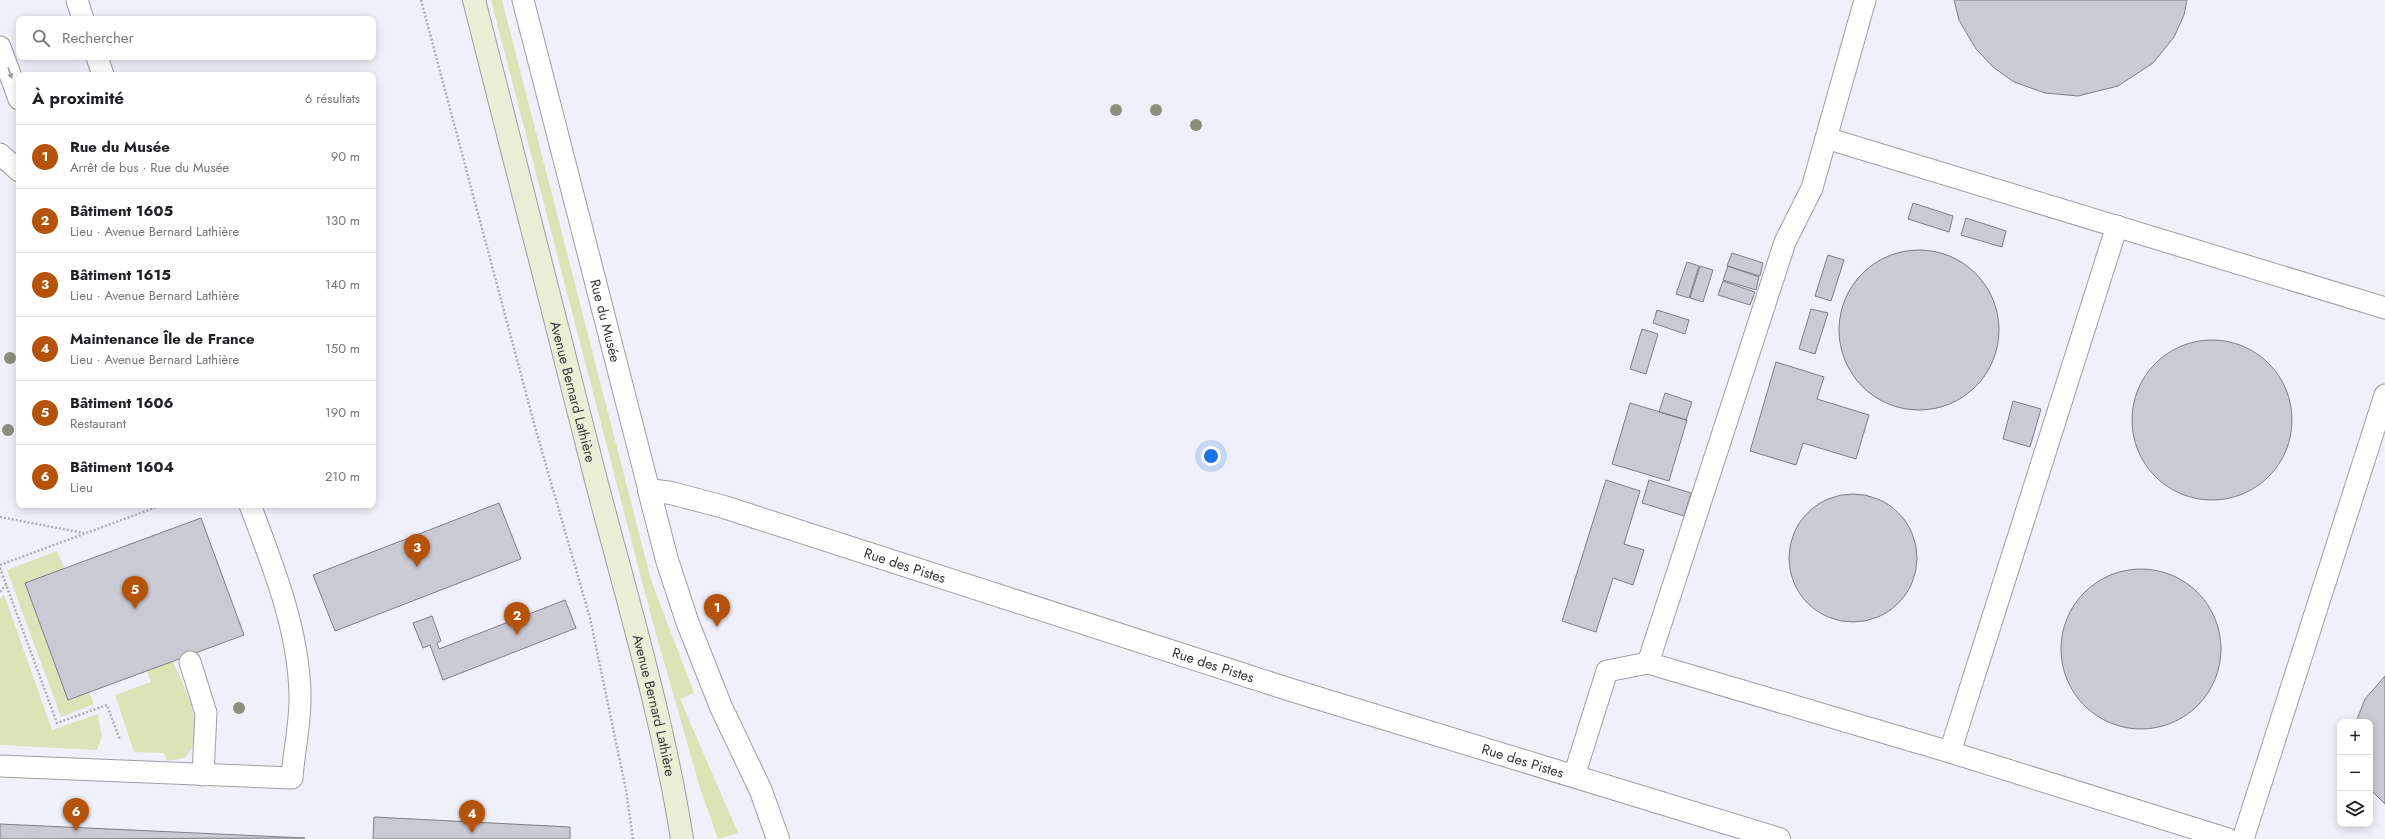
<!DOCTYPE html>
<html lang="fr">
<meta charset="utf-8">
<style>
:root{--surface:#fff;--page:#f2f2f2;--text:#202124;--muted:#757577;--line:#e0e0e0;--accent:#b45309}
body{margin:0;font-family:Jost,sans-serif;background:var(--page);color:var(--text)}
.controls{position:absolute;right:12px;bottom:12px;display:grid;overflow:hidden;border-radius:8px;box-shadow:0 2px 10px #0003}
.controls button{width:36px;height:36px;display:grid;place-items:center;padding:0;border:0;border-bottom:1px solid var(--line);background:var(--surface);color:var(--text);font:20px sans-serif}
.you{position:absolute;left:1211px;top:456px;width:14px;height:14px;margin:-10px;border:3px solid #fff;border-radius:50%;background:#1a73e8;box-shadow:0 0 0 6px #1a73e833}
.badge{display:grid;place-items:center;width:26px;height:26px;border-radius:50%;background:var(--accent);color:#fff;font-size:13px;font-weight:700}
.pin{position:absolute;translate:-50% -33px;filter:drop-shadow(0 1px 2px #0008)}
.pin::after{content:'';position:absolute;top:21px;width:14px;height:12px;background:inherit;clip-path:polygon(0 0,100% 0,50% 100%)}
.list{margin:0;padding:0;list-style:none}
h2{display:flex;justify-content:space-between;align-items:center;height:52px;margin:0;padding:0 16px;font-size:17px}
h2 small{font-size:13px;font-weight:400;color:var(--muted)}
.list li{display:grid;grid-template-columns:26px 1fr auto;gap:12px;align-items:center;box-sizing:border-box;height:64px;padding:0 16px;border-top:1px solid var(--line)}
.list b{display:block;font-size:15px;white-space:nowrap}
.list p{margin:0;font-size:13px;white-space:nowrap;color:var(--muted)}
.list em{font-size:13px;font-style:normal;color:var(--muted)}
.icon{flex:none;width:22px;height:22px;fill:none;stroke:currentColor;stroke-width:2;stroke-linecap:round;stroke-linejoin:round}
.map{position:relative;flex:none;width:2385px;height:839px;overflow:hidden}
.search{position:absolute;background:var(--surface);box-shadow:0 2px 10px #0003;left:16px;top:16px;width:360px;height:44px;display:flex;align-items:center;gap:10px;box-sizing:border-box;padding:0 14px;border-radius:8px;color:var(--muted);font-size:15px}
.panel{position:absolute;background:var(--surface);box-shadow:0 2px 10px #0003;left:16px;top:72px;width:360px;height:436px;border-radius:8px}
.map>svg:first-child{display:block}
.green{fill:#dce4b7}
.water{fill:#9293ca}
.building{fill:#c9cad3;stroke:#7d7e86}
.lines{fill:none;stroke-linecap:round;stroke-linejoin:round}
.service-casing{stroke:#9e9ea7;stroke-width:23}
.minor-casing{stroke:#9e9ea7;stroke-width:24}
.secondary-casing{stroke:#9e9ea7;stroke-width:24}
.path{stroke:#afafb7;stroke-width:2.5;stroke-dasharray:2 2;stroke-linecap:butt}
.service{stroke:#fff;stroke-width:21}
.minor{stroke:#fff;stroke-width:22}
.secondary{stroke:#eaeed6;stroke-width:22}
.tree{fill:#8c907b}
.oneway{fill:#9a9a9c}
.labels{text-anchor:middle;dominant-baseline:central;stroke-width:3.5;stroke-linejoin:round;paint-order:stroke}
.street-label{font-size:14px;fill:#343438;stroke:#eff0f9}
</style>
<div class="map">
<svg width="2385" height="839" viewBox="0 0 2385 839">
<rect width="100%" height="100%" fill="#eff0f9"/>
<path class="green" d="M491 0H502L651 580 694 693 680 699 738 833 718 839 700 788 651 616Z
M57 551 65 569 25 584 68 700 89 692 94 704 61 717 7 570Z
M4 594 52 730 98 714 102 737 97 750 0 745V599Z
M173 661C184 688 211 733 184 758L167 761 164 753 134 752 115 695 151 682 147 670Z"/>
<path class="water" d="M1839 330a80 80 0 1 1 160 0a80 80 0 1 1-160 0Z"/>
<path class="building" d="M1954 0H2187L2184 15 2174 37 2153 63 2118 86 2078 96 2045 93 2014 82 1993 67 1976 49 1959 20Z
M1913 203 1953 216 1949 232 1908 219Z
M1966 218 2006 231 2002 247 1961 235Z
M1839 330a80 80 0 1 1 160 0a80 80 0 1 1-160 0Z
M1732 253 1763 263 1760 276 1727 266Z
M1828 255 1844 260 1831 301 1815 296Z
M1687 262 1699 266 1689 298 1676 294Z
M1700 266 1713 270 1703 302 1690 298Z
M1728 266 1759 277 1756 290 1723 280Z
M1723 281 1755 292 1750 305 1718 295Z
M1811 309 1828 313 1815 354 1799 349Z
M1657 310 1689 320 1685 334 1653 323Z
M1642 329 1658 334 1646 374 1630 369Z
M2132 420a80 80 0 1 1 160 0a80 80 0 1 1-160 0Z
M1776 362 1824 377 1817 399 1869 415 1856 459 1803 443 1796 465 1750 451Z
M1665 393 1692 402 1686 420 1659 412Z
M2013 401 2041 409 2030 447 2003 439Z
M1630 403 1687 420 1669 481 1612 464Z
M1606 480 1640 491 1624 544 1644 550 1633 585 1613 578 1596 632 1562 621Z
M1649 480 1691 493 1684 516 1642 503Z
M1789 558a64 64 0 1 1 128 0a64 64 0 1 1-128 0Z
M499 503 521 559 335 631 313 575Z
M201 518 244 635 68 700 25 583Z
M2061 649a80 80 0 1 1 160 0a80 80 0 1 1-160 0Z
M565 600 576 628 443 680 430 645 423 648 413 623 432 616 441 641 437 643 439 649Z
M2385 676V804L2370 789V722H2356L2365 699Z
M374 817 570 827V839H373Z
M0 824 305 838 0 839Z"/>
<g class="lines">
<defs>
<g id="service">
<path d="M77 0 83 19"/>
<path id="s1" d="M523 0 649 490"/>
<path d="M1865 0 1812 188 1785 242 1648 663 1950 752 2228 839"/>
<path d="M0 47 19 99"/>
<path d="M97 57 103 75"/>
<path d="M1826 138 2385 308"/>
<path d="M0 154 19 171"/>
<path d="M190 662 206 713 203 775"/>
<path d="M1950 752 2117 226"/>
<path d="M0 766 292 778C294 750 301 721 300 693 298 627 273 566 250 505"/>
<path d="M1574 776 1607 671 1648 663"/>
<path d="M2243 839 2385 395"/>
</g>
<g id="minor">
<path id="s2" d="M778 839 761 791 721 707 687 621 667 560 649 490 671 493 724 507 1288 689 1779 839"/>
</g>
<g id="secondary">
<path id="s3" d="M474 0C514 160 554 320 596 480 627 599 663 718 682 839"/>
</g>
</defs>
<use href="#service" class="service-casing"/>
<use href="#minor" class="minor-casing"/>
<use href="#secondary" class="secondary-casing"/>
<path class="path" d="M421 0 535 427 590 618 626 790 633 839
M0 517 84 533
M0 565 162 505
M0 568 57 723 107 705 120 740
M0 592 6 585"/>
<use href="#service" class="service"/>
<use href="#minor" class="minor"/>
<use href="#secondary" class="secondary"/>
</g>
<g class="tree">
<circle cx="1116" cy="110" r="6"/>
<circle cx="1156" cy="110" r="6"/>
<circle cx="1196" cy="125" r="6"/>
<circle cx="10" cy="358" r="6"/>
<circle cx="8" cy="430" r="6"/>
<circle cx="239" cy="708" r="6"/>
</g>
<defs><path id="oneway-solid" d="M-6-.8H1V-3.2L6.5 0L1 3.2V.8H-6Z"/></defs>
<use class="oneway" href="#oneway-solid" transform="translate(10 73) rotate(70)"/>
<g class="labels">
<g class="street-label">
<text stroke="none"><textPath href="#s1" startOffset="331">Rue du Musée</textPath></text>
<text stroke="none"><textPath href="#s3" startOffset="404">Avenue Bernard Lathière</textPath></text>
<text stroke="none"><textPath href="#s2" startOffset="640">Rue des Pistes</textPath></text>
<text stroke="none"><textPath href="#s2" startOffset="964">Rue des Pistes</textPath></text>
<text stroke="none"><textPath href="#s3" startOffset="728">Avenue Bernard Lathière</textPath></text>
<text stroke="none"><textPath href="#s2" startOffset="1288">Rue des Pistes</textPath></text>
</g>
</g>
</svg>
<div class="controls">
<button>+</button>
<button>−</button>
<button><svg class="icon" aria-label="layers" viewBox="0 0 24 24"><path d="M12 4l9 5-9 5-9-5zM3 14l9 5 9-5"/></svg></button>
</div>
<div class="you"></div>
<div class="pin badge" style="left:717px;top:627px">1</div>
<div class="pin badge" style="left:517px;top:635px">2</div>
<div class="pin badge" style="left:417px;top:567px">3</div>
<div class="pin badge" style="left:472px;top:833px">4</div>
<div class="pin badge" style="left:135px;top:609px">5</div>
<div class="pin badge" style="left:76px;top:831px">6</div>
<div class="search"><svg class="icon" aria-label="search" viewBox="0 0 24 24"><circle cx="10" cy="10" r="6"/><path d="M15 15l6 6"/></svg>Rechercher</div>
<section class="panel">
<h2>À proximité<small>6 résultats</small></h2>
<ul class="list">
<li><span class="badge">1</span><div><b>Rue du Musée</b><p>Arrêt de bus · Rue du Musée</p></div><em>90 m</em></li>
<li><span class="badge">2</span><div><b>Bâtiment 1605</b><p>Lieu · Avenue Bernard Lathière</p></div><em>130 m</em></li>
<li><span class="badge">3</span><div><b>Bâtiment 1615</b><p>Lieu · Avenue Bernard Lathière</p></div><em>140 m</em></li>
<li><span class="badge">4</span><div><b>Maintenance Île de France</b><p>Lieu · Avenue Bernard Lathière</p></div><em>150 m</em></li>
<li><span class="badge">5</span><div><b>Bâtiment 1606</b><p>Restaurant</p></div><em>190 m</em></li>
<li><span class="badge">6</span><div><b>Bâtiment 1604</b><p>Lieu</p></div><em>210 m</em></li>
</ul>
</section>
</div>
